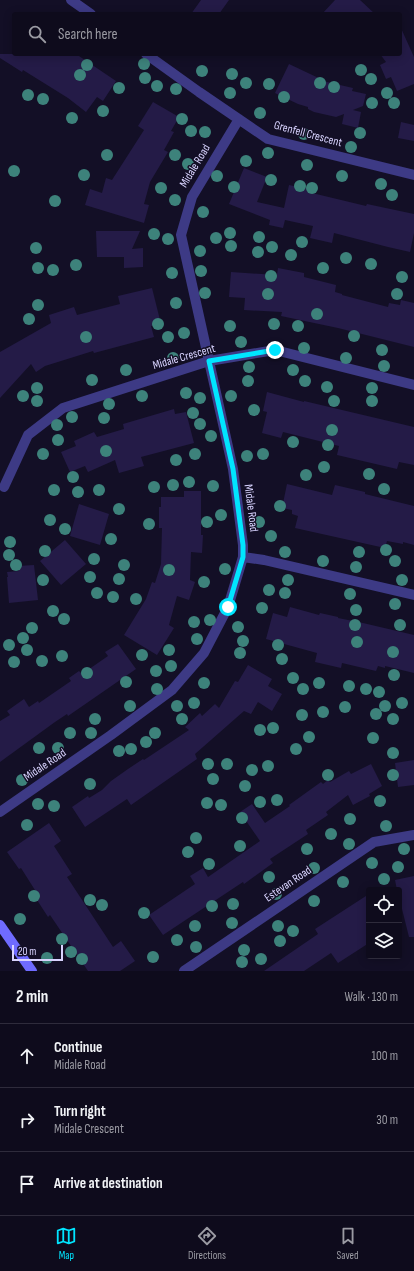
<!DOCTYPE html>
<meta charset="utf-8">
<style>
:root{--surface:#0e0b1c;--page:#171425;--text:#f1f3f6;--muted:#9b9ba3;--line:#2e2b3b;--accent:#00e5ff}
body{margin:0;font-family:"Sofia Sans Condensed",sans-serif;background:var(--page);color:var(--text)}
.controls{position:absolute;right:12px;bottom:12px;display:grid;overflow:hidden;border-radius:4px;box-shadow:0 2px 10px #0003}
.controls button{width:36px;height:36px;display:grid;place-items:center;padding:0;border:0;border-bottom:1px solid var(--line);background:var(--surface);color:var(--text);font:20px sans-serif}
.scale{position:absolute;left:12px;bottom:10px;width:51px;box-sizing:border-box;padding-left:4px;border:2px solid #d9d4ff;border-top:0;font-size:11px;line-height:14px;white-space:nowrap;color:#d9d4ff;-webkit-text-stroke:3px #130f26;paint-order:stroke}
.stop{position:absolute;width:12px;height:12px;margin:-9px;border:3px solid #00e5ff;border-radius:50%;background:#fff}
.stop.end{background:#00e5ff;border-color:#fff;box-shadow:0 1px 4px #0008}
.list{margin:0;padding:0;list-style:none}
h2{display:flex;justify-content:space-between;align-items:center;height:52px;margin:0;padding:0 16px;font-size:17px}
h2 small{font-size:13px;font-weight:400;color:var(--muted)}
.list li{display:grid;grid-template-columns:26px 1fr auto;gap:12px;align-items:center;box-sizing:border-box;height:64px;padding:0 16px;border-top:1px solid var(--line)}
.list b{display:block;font-size:15px;white-space:nowrap}
.list p{margin:0;font-size:13px;white-space:nowrap;color:var(--muted)}
.list em{font-size:13px;font-style:normal;color:var(--muted)}
.icon{flex:none;width:22px;height:22px;fill:none;stroke:currentColor;stroke-width:2;stroke-linecap:round;stroke-linejoin:round}
.map{position:relative;flex:none;width:414px;height:971px;overflow:hidden}
.search{position:absolute;background:var(--surface);box-shadow:0 2px 10px #0003;left:12px;right:12px;top:12px;height:44px;display:flex;align-items:center;gap:10px;box-sizing:border-box;padding:0 14px;border-radius:4px;color:var(--muted);font-size:15px}
.sheet{height:244px;background:var(--surface)}
nav{display:flex;justify-content:space-around;align-items:center;box-sizing:border-box;height:56px;border-top:1px solid var(--line);background:var(--surface);font-size:11px;color:var(--muted)}
nav a{display:grid;justify-items:center;gap:2px}
nav .on{color:var(--accent)}
.map>svg:first-child{display:block}
.building{fill:#241b47}
.lines{fill:none;stroke-linecap:round;stroke-linejoin:round}
.street{stroke:#3d3a85;stroke-width:10}
.secondary{stroke:#6f6bff;stroke-width:10}
.tree{fill:#3d827b}
.route{stroke:#00e5ff;stroke-width:5}
.labels{text-anchor:middle;dominant-baseline:central;stroke-width:3;stroke-linejoin:round;paint-order:stroke}
.street-label{font-size:12px;fill:#d9d4ff;stroke:#130f26}
</style>
<div class="map">
<svg width="414" height="971" viewBox="0 0 414 971">
<rect width="100%" height="100%" fill="#130f26"/>
<path class="building" d="M201 0H229L219 14H191Z
M335 0H360L375 14H322Z
M400 26 414 57V84L397 91 391 77 386 79 380 65 386 62 380 54H400Z
M0 54H76L116 81 103 101 97 97 86 112 68 98 23 70 22 72 0 58Z
M289 64 327 82 353 88 352 91 366 94 363 106 353 110 361 112 358 128 342 124 344 114 336 117 314 112 308 109V107L298 104 275 93Z
M153 102 179 117 171 131 174 132 164 150 168 152 150 182 144 204 149 205 144 223 85 205 90 189 102 193 106 178 112 180 144 130 138 126Z
M401 122 414 125V141L398 138Z
M244 168 267 177 257 202 284 208 289 185 313 190 312 193 366 206 367 204 414 214V233L410 252 388 247 334 233 332 243 310 238 313 226 285 220 283 228 269 225 270 220 229 204Z
M96 231H140L132 249 143 248V267L124 268V257H97Z
M278 268 304 273V277L336 285 335 292 342 294V295L388 307 389 303 400 305 401 300 414 303V347L338 328 281 316 282 312 244 310 245 298 229 297 231 272 277 275Z
M152 288 161 324 151 326 154 337 94 353 93 351 45 366 36 372 31 364 0 398V352L51 323 49 315 74 307 77 315 120 304 118 296Z
M267 392 304 402V401L414 427V465L399 462 397 469 337 455 339 446 283 432 281 438 262 433 267 412 263 411Z
M174 409 175 414 186 412 194 443 141 457 144 466 119 473 115 460 88 472 85 466 70 472 61 452 76 446 74 441 94 432 97 437 124 429 123 424Z
M287 484 332 495 335 485 365 492V494L414 506V545L403 542V544L387 541 385 548 295 528 298 516 292 514V510L282 508Z
M184 491H201V535H203L202 553 191 552 190 580 195 582 189 600 177 596 169 625 174 628 157 655 124 635 146 599 152 582 155 583 161 564 162 528H159V507H161V497H184Z
M79 504 109 514 100 545 70 536Z
M65 540 86 564 61 585 40 561Z
M34 565 38 600 9 603 7 577H8L7 572 19 571 18 566Z
M290 607 319 615 320 613 338 617V618L363 623 414 635V673L385 666V668L378 666 376 671 342 663 341 668 315 662 317 653 266 639 273 613 287 617Z
M118 644 136 669 68 716 67 714 55 722 0 762V721L10 715 7 711 24 699 29 707 38 701 39 703 71 681 69 678 79 671 82 674 108 656 105 652Z
M248 665 272 679 268 686 282 694 272 711 258 702 251 714 244 711 195 754 197 759 131 805 127 799 85 827 72 807 88 796 89 798 102 790 111 781 128 769 143 759 144 760 189 730 185 727 200 713 202 716 215 704 219 708 235 681 238 682Z
M414 760V785L398 787 395 763Z
M371 764 382 786 369 794 370 796 353 805 348 795 326 812 328 815 306 830 308 834 270 859 273 863 244 884 243 882 163 935 149 915 195 884 190 876 203 868 208 877 260 841 240 812 252 804 265 823 290 806 289 805 321 782 323 784 328 780 330 782 349 771 351 774Z
M49 823 61 841 54 846 72 874 67 877 113 947 121 941 135 961 120 971H88L50 915 48 917 37 900 40 898 21 868 19 869 7 852Z
M414 876V937H409L399 897V890H397L395 880Z
M369 894V943L338 963 331 953 304 971H264L318 934 315 929Z"/>
<g class="lines">
<path class="street" d="M71 0 91 14
M146 54 199 92 268 139 414 175
M4 487 28 435 63 408 209 361 275 350 414 385
M243 557 264 560 414 595
M0 812 111 735 172 690 204 653 228 607 243 557V545L233 469 181 235 192 197 239 119
M184 971 374 842 414 835"/>
<path class="secondary" d="M0 925 32 971"/>
</g>
<g class="tree">
<circle cx="144" cy="64" r="6"/>
<circle cx="87" cy="65" r="6"/>
<circle cx="361" cy="70" r="6"/>
<circle cx="202" cy="71" r="6"/>
<circle cx="232" cy="74" r="6"/>
<circle cx="80" cy="75" r="6"/>
<circle cx="145" cy="78" r="6"/>
<circle cx="371" cy="79" r="6"/>
<circle cx="246" cy="83" r="6"/>
<circle cx="320" cy="83" r="6"/>
<circle cx="269" cy="84" r="6"/>
<circle cx="157" cy="86" r="6"/>
<circle cx="334" cy="87" r="6"/>
<circle cx="119" cy="88" r="6"/>
<circle cx="176" cy="89" r="6"/>
<circle cx="230" cy="93" r="6"/>
<circle cx="387" cy="93" r="6"/>
<circle cx="28" cy="95" r="6"/>
<circle cx="284" cy="97" r="6"/>
<circle cx="43" cy="99" r="6"/>
<circle cx="372" cy="103" r="6"/>
<circle cx="394" cy="103" r="6"/>
<circle cx="103" cy="111" r="6"/>
<circle cx="260" cy="113" r="6"/>
<circle cx="72" cy="118" r="6"/>
<circle cx="182" cy="119" r="6"/>
<circle cx="191" cy="131" r="6"/>
<circle cx="205" cy="132" r="6"/>
<circle cx="360" cy="133" r="6"/>
<circle cx="304" cy="134" r="6"/>
<circle cx="351" cy="147" r="6"/>
<circle cx="268" cy="153" r="6"/>
<circle cx="107" cy="155" r="6"/>
<circle cx="175" cy="155" r="6"/>
<circle cx="246" cy="161" r="6"/>
<circle cx="188" cy="164" r="6"/>
<circle cx="307" cy="165" r="6"/>
<circle cx="14" cy="171" r="6"/>
<circle cx="84" cy="175" r="6"/>
<circle cx="217" cy="176" r="6"/>
<circle cx="342" cy="176" r="6"/>
<circle cx="271" cy="180" r="6"/>
<circle cx="381" cy="184" r="6"/>
<circle cx="300" cy="186" r="6"/>
<circle cx="234" cy="187" r="6"/>
<circle cx="161" cy="188" r="6"/>
<circle cx="312" cy="188" r="6"/>
<circle cx="392" cy="195" r="6"/>
<circle cx="175" cy="200" r="6"/>
<circle cx="55" cy="201" r="6"/>
<circle cx="203" cy="212" r="6"/>
<circle cx="230" cy="233" r="6"/>
<circle cx="154" cy="234" r="6"/>
<circle cx="259" cy="237" r="6"/>
<circle cx="216" cy="238" r="6"/>
<circle cx="168" cy="239" r="6"/>
<circle cx="302" cy="242" r="6"/>
<circle cx="231" cy="246" r="6"/>
<circle cx="272" cy="247" r="6"/>
<circle cx="36" cy="248" r="6"/>
<circle cx="200" cy="251" r="6"/>
<circle cx="258" cy="252" r="6"/>
<circle cx="291" cy="255" r="6"/>
<circle cx="346" cy="258" r="6"/>
<circle cx="371" cy="264" r="6"/>
<circle cx="76" cy="265" r="6"/>
<circle cx="38" cy="268" r="6"/>
<circle cx="323" cy="268" r="6"/>
<circle cx="53" cy="270" r="6"/>
<circle cx="201" cy="271" r="6"/>
<circle cx="172" cy="273" r="6"/>
<circle cx="271" cy="276" r="6"/>
<circle cx="402" cy="277" r="6"/>
<circle cx="205" cy="293" r="6"/>
<circle cx="268" cy="294" r="6"/>
<circle cx="397" cy="294" r="6"/>
<circle cx="176" cy="303" r="6"/>
<circle cx="38" cy="305" r="6"/>
<circle cx="317" cy="314" r="6"/>
<circle cx="29" cy="319" r="6"/>
<circle cx="158" cy="324" r="6"/>
<circle cx="274" cy="324" r="6"/>
<circle cx="230" cy="326" r="6"/>
<circle cx="298" cy="326" r="6"/>
<circle cx="184" cy="333" r="6"/>
<circle cx="354" cy="336" r="6"/>
<circle cx="86" cy="337" r="6"/>
<circle cx="168" cy="337" r="6"/>
<circle cx="241" cy="342" r="6"/>
<circle cx="304" cy="348" r="6"/>
<circle cx="382" cy="350" r="6"/>
<circle cx="173" cy="358" r="6"/>
<circle cx="346" cy="358" r="6"/>
<circle cx="384" cy="366" r="6"/>
<circle cx="249" cy="367" r="6"/>
<circle cx="126" cy="370" r="6"/>
<circle cx="293" cy="370" r="6"/>
<circle cx="92" cy="380" r="6"/>
<circle cx="248" cy="381" r="6"/>
<circle cx="305" cy="381" r="6"/>
<circle cx="327" cy="387" r="6"/>
<circle cx="37" cy="388" r="6"/>
<circle cx="372" cy="388" r="6"/>
<circle cx="186" cy="393" r="6"/>
<circle cx="23" cy="396" r="6"/>
<circle cx="142" cy="396" r="6"/>
<circle cx="231" cy="396" r="6"/>
<circle cx="200" cy="398" r="6"/>
<circle cx="37" cy="401" r="6"/>
<circle cx="334" cy="401" r="6"/>
<circle cx="372" cy="401" r="6"/>
<circle cx="109" cy="404" r="6"/>
<circle cx="254" cy="410" r="6"/>
<circle cx="193" cy="413" r="6"/>
<circle cx="72" cy="417" r="6"/>
<circle cx="104" cy="418" r="6"/>
<circle cx="200" cy="424" r="6"/>
<circle cx="57" cy="425" r="6"/>
<circle cx="332" cy="430" r="6"/>
<circle cx="211" cy="436" r="6"/>
<circle cx="58" cy="440" r="6"/>
<circle cx="293" cy="442" r="6"/>
<circle cx="328" cy="445" r="6"/>
<circle cx="106" cy="451" r="6"/>
<circle cx="43" cy="454" r="6"/>
<circle cx="195" cy="454" r="6"/>
<circle cx="263" cy="454" r="6"/>
<circle cx="247" cy="456" r="6"/>
<circle cx="176" cy="460" r="6"/>
<circle cx="324" cy="467" r="6"/>
<circle cx="369" cy="474" r="6"/>
<circle cx="306" cy="475" r="6"/>
<circle cx="73" cy="477" r="6"/>
<circle cx="189" cy="482" r="6"/>
<circle cx="173" cy="485" r="6"/>
<circle cx="213" cy="486" r="6"/>
<circle cx="154" cy="487" r="6"/>
<circle cx="384" cy="489" r="6"/>
<circle cx="54" cy="490" r="6"/>
<circle cx="99" cy="490" r="6"/>
<circle cx="78" cy="492" r="6"/>
<circle cx="280" cy="506" r="6"/>
<circle cx="119" cy="509" r="6"/>
<circle cx="221" cy="515" r="6"/>
<circle cx="50" cy="520" r="6"/>
<circle cx="207" cy="522" r="6"/>
<circle cx="259" cy="522" r="6"/>
<circle cx="149" cy="524" r="6"/>
<circle cx="65" cy="529" r="6"/>
<circle cx="271" cy="536" r="6"/>
<circle cx="111" cy="539" r="6"/>
<circle cx="10" cy="542" r="6"/>
<circle cx="386" cy="550" r="6"/>
<circle cx="45" cy="551" r="6"/>
<circle cx="285" cy="552" r="6"/>
<circle cx="359" cy="552" r="6"/>
<circle cx="9" cy="555" r="6"/>
<circle cx="94" cy="559" r="6"/>
<circle cx="323" cy="561" r="6"/>
<circle cx="395" cy="561" r="6"/>
<circle cx="16" cy="565" r="6"/>
<circle cx="124" cy="565" r="6"/>
<circle cx="356" cy="567" r="6"/>
<circle cx="225" cy="569" r="6"/>
<circle cx="169" cy="570" r="6"/>
<circle cx="90" cy="577" r="6"/>
<circle cx="119" cy="579" r="6"/>
<circle cx="43" cy="580" r="6"/>
<circle cx="288" cy="580" r="6"/>
<circle cx="402" cy="580" r="6"/>
<circle cx="204" cy="582" r="6"/>
<circle cx="269" cy="590" r="6"/>
<circle cx="97" cy="593" r="6"/>
<circle cx="285" cy="593" r="6"/>
<circle cx="350" cy="594" r="6"/>
<circle cx="113" cy="597" r="6"/>
<circle cx="136" cy="599" r="6"/>
<circle cx="395" cy="604" r="6"/>
<circle cx="262" cy="608" r="6"/>
<circle cx="356" cy="610" r="6"/>
<circle cx="53" cy="611" r="6"/>
<circle cx="64" cy="619" r="6"/>
<circle cx="210" cy="620" r="6"/>
<circle cx="194" cy="622" r="6"/>
<circle cx="355" cy="625" r="6"/>
<circle cx="400" cy="625" r="6"/>
<circle cx="238" cy="627" r="6"/>
<circle cx="32" cy="628" r="6"/>
<circle cx="23" cy="638" r="6"/>
<circle cx="197" cy="639" r="6"/>
<circle cx="243" cy="641" r="6"/>
<circle cx="357" cy="642" r="6"/>
<circle cx="9" cy="645" r="6"/>
<circle cx="278" cy="645" r="6"/>
<circle cx="27" cy="650" r="6"/>
<circle cx="169" cy="650" r="6"/>
<circle cx="393" cy="652" r="6"/>
<circle cx="240" cy="653" r="6"/>
<circle cx="142" cy="655" r="6"/>
<circle cx="62" cy="656" r="6"/>
<circle cx="282" cy="659" r="6"/>
<circle cx="42" cy="661" r="6"/>
<circle cx="14" cy="662" r="6"/>
<circle cx="171" cy="666" r="6"/>
<circle cx="156" cy="671" r="6"/>
<circle cx="87" cy="673" r="6"/>
<circle cx="394" cy="675" r="6"/>
<circle cx="293" cy="678" r="6"/>
<circle cx="126" cy="682" r="6"/>
<circle cx="204" cy="683" r="6"/>
<circle cx="319" cy="683" r="6"/>
<circle cx="349" cy="686" r="6"/>
<circle cx="157" cy="689" r="6"/>
<circle cx="303" cy="689" r="6"/>
<circle cx="366" cy="689" r="6"/>
<circle cx="379" cy="692" r="6"/>
<circle cx="194" cy="703" r="6"/>
<circle cx="402" cy="703" r="6"/>
<circle cx="130" cy="706" r="6"/>
<circle cx="177" cy="706" r="6"/>
<circle cx="385" cy="706" r="6"/>
<circle cx="345" cy="707" r="6"/>
<circle cx="323" cy="712" r="6"/>
<circle cx="376" cy="714" r="6"/>
<circle cx="302" cy="715" r="6"/>
<circle cx="95" cy="719" r="6"/>
<circle cx="182" cy="719" r="6"/>
<circle cx="393" cy="719" r="6"/>
<circle cx="273" cy="728" r="6"/>
<circle cx="260" cy="730" r="6"/>
<circle cx="70" cy="733" r="6"/>
<circle cx="91" cy="733" r="6"/>
<circle cx="155" cy="733" r="6"/>
<circle cx="309" cy="737" r="6"/>
<circle cx="373" cy="738" r="6"/>
<circle cx="146" cy="742" r="6"/>
<circle cx="39" cy="748" r="6"/>
<circle cx="58" cy="748" r="6"/>
<circle cx="131" cy="749" r="6"/>
<circle cx="296" cy="749" r="6"/>
<circle cx="119" cy="751" r="6"/>
<circle cx="393" cy="753" r="6"/>
<circle cx="208" cy="764" r="6"/>
<circle cx="227" cy="764" r="6"/>
<circle cx="268" cy="766" r="6"/>
<circle cx="252" cy="770" r="6"/>
<circle cx="328" cy="775" r="6"/>
<circle cx="393" cy="775" r="6"/>
<circle cx="213" cy="779" r="6"/>
<circle cx="22" cy="780" r="6"/>
<circle cx="90" cy="784" r="6"/>
<circle cx="245" cy="786" r="6"/>
<circle cx="277" cy="800" r="6"/>
<circle cx="380" cy="801" r="6"/>
<circle cx="260" cy="802" r="6"/>
<circle cx="207" cy="803" r="6"/>
<circle cx="38" cy="804" r="6"/>
<circle cx="221" cy="805" r="6"/>
<circle cx="54" cy="806" r="6"/>
<circle cx="242" cy="818" r="6"/>
<circle cx="350" cy="819" r="6"/>
<circle cx="27" cy="825" r="6"/>
<circle cx="386" cy="826" r="6"/>
<circle cx="331" cy="834" r="6"/>
<circle cx="196" cy="838" r="6"/>
<circle cx="349" cy="844" r="6"/>
<circle cx="240" cy="846" r="6"/>
<circle cx="307" cy="849" r="6"/>
<circle cx="404" cy="849" r="6"/>
<circle cx="188" cy="852" r="6"/>
<circle cx="372" cy="863" r="6"/>
<circle cx="209" cy="864" r="6"/>
<circle cx="398" cy="867" r="6"/>
<circle cx="314" cy="868" r="6"/>
<circle cx="269" cy="877" r="6"/>
<circle cx="384" cy="879" r="6"/>
<circle cx="343" cy="882" r="6"/>
<circle cx="276" cy="894" r="6"/>
<circle cx="34" cy="896" r="6"/>
<circle cx="90" cy="900" r="6"/>
<circle cx="314" cy="901" r="6"/>
<circle cx="233" cy="904" r="6"/>
<circle cx="102" cy="905" r="6"/>
<circle cx="212" cy="906" r="6"/>
<circle cx="144" cy="913" r="6"/>
<circle cx="20" cy="919" r="6"/>
<circle cx="232" cy="923" r="6"/>
<circle cx="195" cy="926" r="6"/>
<circle cx="278" cy="926" r="6"/>
<circle cx="293" cy="931" r="6"/>
<circle cx="62" cy="939" r="6"/>
<circle cx="177" cy="940" r="6"/>
<circle cx="280" cy="941" r="6"/>
<circle cx="196" cy="947" r="6"/>
<circle cx="244" cy="950" r="6"/>
<circle cx="71" cy="952" r="6"/>
<circle cx="153" cy="957" r="6"/>
<circle cx="47" cy="958" r="6"/>
<circle cx="82" cy="959" r="6"/>
<circle cx="261" cy="959" r="6"/>
<circle cx="242" cy="962" r="6"/>
</g>
<g class="lines">
<path class="route" d="M228 607 243 557V545L233 469 209 361 275 350"/>
</g>
<g class="labels">
<g class="street-label">
<text transform="translate(308 134) rotate(15)">Grenfell Crescent</text>
<text transform="translate(195 166) rotate(-59)">Midale Road</text>
<text transform="translate(184 357) rotate(-16)">Midale Crescent</text>
<text transform="translate(251 508) rotate(83)">Midale Road</text>
<text transform="translate(45 765) rotate(-34)">Midale Road</text>
<text transform="translate(288 884) rotate(-34)">Estevan Road</text>
</g>
</g>
</svg>
<div class="controls">
<button><svg class="icon" aria-label="locate" viewBox="0 0 24 24"><circle cx="12" cy="12" r="6"/><path d="M12 2v4M12 18v4M2 12h4M18 12h4"/></svg></button>
<button><svg class="icon" aria-label="layers" viewBox="0 0 24 24"><path d="M12 4l9 5-9 5-9-5zM3 14l9 5 9-5"/></svg></button>
</div>
<div class="scale">20 m</div>
<div class="stop" style="left:228px;top:607px"></div>
<div class="stop end" style="left:275px;top:350px"></div>
<div class="search"><svg class="icon" aria-label="search" viewBox="0 0 24 24"><circle cx="10" cy="10" r="6"/><path d="M15 15l6 6"/></svg>Search here</div>
</div>
<section class="sheet">
<h2>2 min<small>Walk · 130 m</small></h2>
<ul class="list">
<li><svg class="icon" aria-label="ahead" viewBox="0 0 24 24"><path d="M12 20V5M6 11l6-6 6 6"/></svg><div><b>Continue</b><p>Midale Road</p></div><em>100 m</em></li>
<li><svg class="icon" aria-label="right" viewBox="0 0 24 24"><path d="M7 20v-9h11M14 6l5 5-5 5"/></svg><div><b>Turn right</b><p>Midale Crescent</p></div><em>30 m</em></li>
<li><svg class="icon" aria-label="arrive" viewBox="0 0 24 24"><path d="M6 21V4h12l-3 4 3 4H6"/></svg><div><b>Arrive at destination</b></div></li>
</ul>
</section>
<nav>
<a class="on"><svg class="icon" aria-label="map" viewBox="0 0 24 24"><path d="M3 6l6-2 6 2 6-2v14l-6 2-6-2-6 2zM9 4v14M15 6v14"/></svg>Map</a>
<a><svg class="icon" aria-label="directions" viewBox="0 0 24 24"><path d="M12 3l9 9-9 9-9-9zM9 14v-3h6M13 9l2 2-2 2"/></svg>Directions</a>
<a><svg class="icon" aria-label="saved" viewBox="0 0 24 24"><path d="M7 4h10v16l-5-4-5 4z"/></svg>Saved</a>
</nav>
